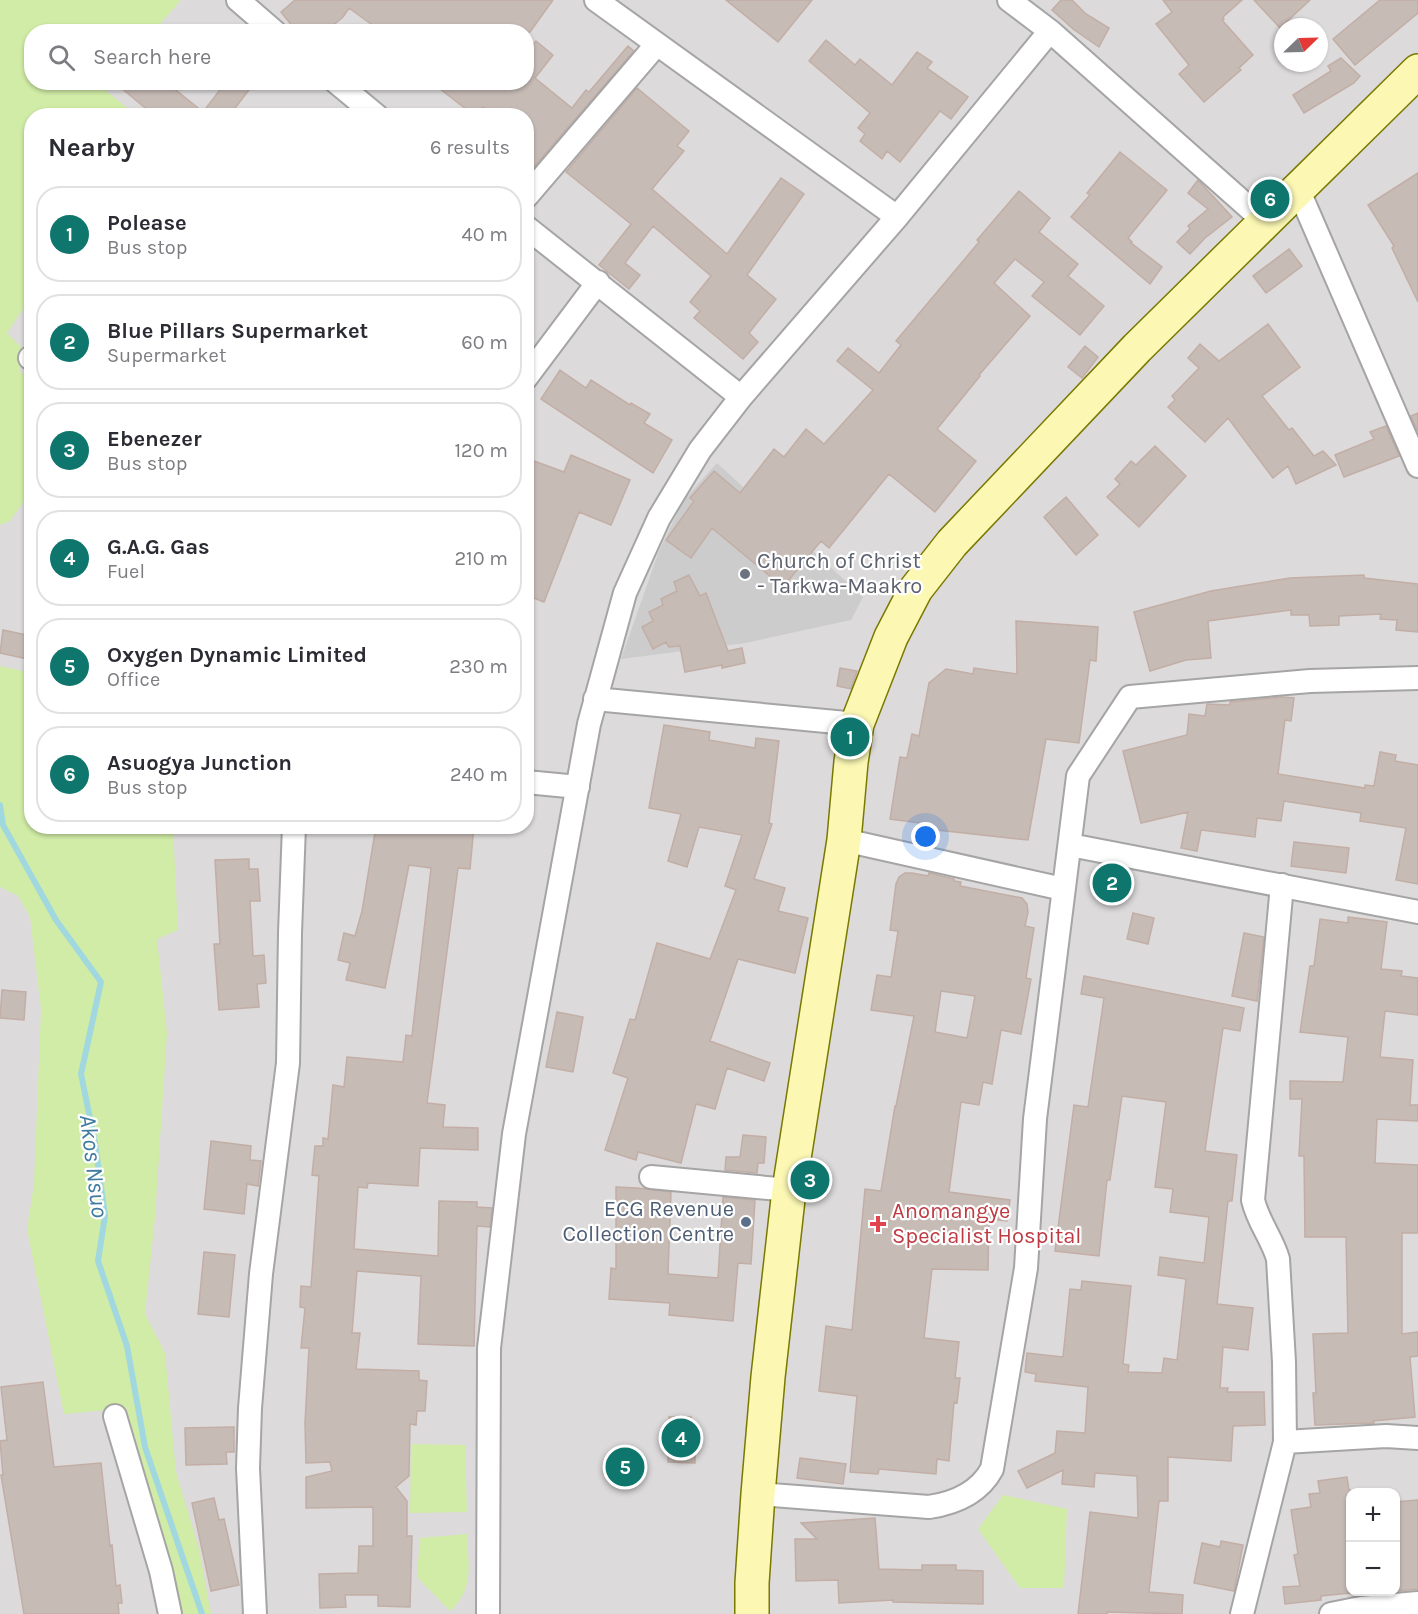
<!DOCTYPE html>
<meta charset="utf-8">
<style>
:root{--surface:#fff;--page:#f2f2f3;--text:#2b2b33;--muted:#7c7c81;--line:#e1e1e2;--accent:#0f766e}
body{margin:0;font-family:Karla,sans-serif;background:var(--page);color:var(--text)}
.controls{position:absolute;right:18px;bottom:18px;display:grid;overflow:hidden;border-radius:12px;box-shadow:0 2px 4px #0004}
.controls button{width:54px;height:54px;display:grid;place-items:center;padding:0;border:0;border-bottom:2px solid var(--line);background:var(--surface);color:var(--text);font:30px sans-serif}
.compass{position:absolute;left:1274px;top:18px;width:54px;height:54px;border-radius:50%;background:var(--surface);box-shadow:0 2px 4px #0004;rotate:67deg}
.you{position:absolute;left:926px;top:837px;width:21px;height:21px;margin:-15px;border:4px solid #fff;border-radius:50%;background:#1a73e8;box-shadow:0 0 0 9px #1a73e833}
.badge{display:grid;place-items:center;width:39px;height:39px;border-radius:50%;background:var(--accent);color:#fff;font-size:20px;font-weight:700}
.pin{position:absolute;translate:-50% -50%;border:3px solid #fff;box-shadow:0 2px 6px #0006}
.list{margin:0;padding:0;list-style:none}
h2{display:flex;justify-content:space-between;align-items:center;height:78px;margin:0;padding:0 24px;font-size:26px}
h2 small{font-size:20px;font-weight:400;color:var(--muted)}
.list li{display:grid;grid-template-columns:39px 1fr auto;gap:18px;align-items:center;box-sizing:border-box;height:96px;margin:0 12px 12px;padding:0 12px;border:2px solid var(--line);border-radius:24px}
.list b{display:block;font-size:22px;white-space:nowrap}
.list p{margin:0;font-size:20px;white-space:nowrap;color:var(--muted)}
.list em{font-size:20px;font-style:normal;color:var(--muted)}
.icon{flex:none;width:33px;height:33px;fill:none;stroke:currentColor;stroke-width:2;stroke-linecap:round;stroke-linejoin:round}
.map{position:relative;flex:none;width:1418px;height:1614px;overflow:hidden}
.search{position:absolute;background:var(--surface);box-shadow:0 2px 4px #0004;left:24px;top:24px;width:510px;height:66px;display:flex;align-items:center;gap:15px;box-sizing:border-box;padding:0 21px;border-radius:24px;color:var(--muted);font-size:22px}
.panel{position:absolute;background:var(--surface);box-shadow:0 2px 4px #0004;left:24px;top:108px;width:510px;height:726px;border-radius:24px}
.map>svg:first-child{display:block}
.residential{fill:#dcdadb;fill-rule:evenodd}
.religious{fill:#ccc}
.grass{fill:#d0eca6}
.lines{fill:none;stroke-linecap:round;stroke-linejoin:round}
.stream{stroke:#a1d8df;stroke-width:6}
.building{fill:#c7bbb6;stroke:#c2aea5;stroke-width:1.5;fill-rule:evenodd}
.street-casing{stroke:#a5a5a5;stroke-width:26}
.secondary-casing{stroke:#797900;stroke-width:36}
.street{stroke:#fff;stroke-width:22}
.secondary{stroke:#fcf8b4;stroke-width:33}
.worship-dot{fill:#6b7280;stroke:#fff;stroke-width:2}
.service-dot{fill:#5c6f8a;stroke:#fff;stroke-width:2}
.health-dot{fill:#e0444e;stroke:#fff;stroke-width:2}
.labels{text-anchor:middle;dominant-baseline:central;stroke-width:4.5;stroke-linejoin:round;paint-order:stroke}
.worship-label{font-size:22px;fill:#5b616d;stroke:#fff;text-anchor:start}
.service-label{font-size:22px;fill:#4e5e75;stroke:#fff;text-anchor:end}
.health-label{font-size:22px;fill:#be3a42;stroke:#fff;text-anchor:start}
.water-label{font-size:24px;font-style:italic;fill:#417ba2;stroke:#fff}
</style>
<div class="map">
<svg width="1418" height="1614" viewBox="0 0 1418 1614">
<rect width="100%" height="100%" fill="#efeae3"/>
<path class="residential" d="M0 0H1418V1614H0ZM1283 27H1319V63H1283ZM32 32H526V82H32ZM32 116H526V826H32ZM1350 1492H1396V1592H1350Z"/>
<path class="religious" d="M717 463 863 597 851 620 745 643 621 659 659 551 684 500Z"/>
<path class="grass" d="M0 0H181L154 31 32 32V82L110 83 105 90 136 115 32 116 31 297 7 333 21 347 20 372 31 381V439L23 455 31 462V491L10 521 0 525Z
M0 666 31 673 32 826 173 827 178 930 157 939 167 1033 155 1217 145 1314 165 1353 176 1472 199 1549 211 1614H178L119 1409 64 1414 27 1229 34 1184 41 1009 30 917 18 896 0 887Z
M411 1444 465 1445 467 1512 410 1513Z
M1003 1495 1067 1509 1064 1588H1020L978 1529Z
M467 1534C468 1563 475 1589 450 1611L417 1577 420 1538Z"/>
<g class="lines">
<path class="stream" d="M0 805 3 825 56 920 101 982 81 1074 95 1143 105 1216 98 1261 127 1346 145 1447 202 1614"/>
</g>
<path class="building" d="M295 0H553L530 32H382L349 8 343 17 325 32H297L281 12Z
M726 0H812L778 42Z
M1061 0H1072L1086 14 1109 28 1099 47 1073 29 1052 10Z
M1163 0H1242L1223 17 1224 19 1222 20 1253 55 1239 68 1241 70 1204 102 1179 74 1189 65 1156 24 1172 12Z
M1254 0H1310L1280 28Z
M1380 0H1418V13L1355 65 1333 39Z
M826 40 855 65 860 59 892 85 917 52 932 62 927 68 968 97 951 119 940 111 900 162 887 151 882 159 860 141 865 134 858 128 870 113 809 61Z
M536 41 553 55 535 78 572 108 586 90 589 92 628 46 634 51 526 176V116H495L483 107 475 116 431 82H526V53Z
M1341 58 1360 76 1354 83 1304 113 1293 95 1331 71 1328 66Z
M114 82H166L203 112 226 82H255L229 116H155Z
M637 88 689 131 677 146 684 151 652 189 727 254 781 178 804 194 747 275 776 299 749 333 758 342 743 359 694 318 700 311 690 302 711 276 653 226 625 263 640 275 629 289 599 265 631 224 566 172Z
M1120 152 1167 190 1128 238 1132 242 1131 243 1162 267 1150 284 1071 217 1090 195 1087 193Z
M1418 173V302L1392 248 1394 246 1368 205Z
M1198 180 1232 217 1205 238 1190 254 1177 242 1190 229 1188 226 1208 209 1188 193Z
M1019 191 1050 218 1039 232 1078 264 1068 276 1104 306 1080 335 1032 296 1044 282 1015 259 994 283 1030 316 979 375 980 376 937 429 976 461 935 512 889 474 829 548 821 541 783 587 712 528 691 558 666 540 694 501 690 498 714 471 740 493 774 449 784 457 806 429 824 444 873 390 837 361 848 348 879 373 901 345 896 341 979 242 977 240Z
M1289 249 1302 266 1266 293 1253 276Z
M1268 324 1300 367 1262 396 1289 430 1292 428 1314 456 1323 451 1336 465 1296 484 1288 466 1273 478 1228 418 1205 442 1168 407 1175 400 1172 396 1199 368 1188 358 1200 344 1219 361Z
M1085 346 1098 357 1082 378 1068 367Z
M560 370 586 388 591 380 630 405 631 403 650 414 644 423 672 440 653 473 541 399Z
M1418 413V432L1411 416Z
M1386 426 1399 456 1344 477 1335 455 1374 439 1370 432Z
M1155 446 1186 476 1139 527 1107 497 1120 484 1115 479 1131 461 1136 465Z
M571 455 630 480 611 525 579 512 544 602 526 595V458L564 472Z
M1066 497 1098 535 1076 555 1044 517Z
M689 575 700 596 706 593 728 651 742 648 745 663 722 668V665L685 672 680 646 669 647 666 642 653 649 642 627 653 621 649 612 663 605 661 599 677 591 674 582Z
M1364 575V578L1418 584V632L1396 630 1397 620 1380 619 1381 614 1339 616V625L1310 626 1309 615H1291V610L1208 621 1211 658 1186 660 1150 671 1134 612 1211 591 1290 578Z
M1016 621 1098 627 1096 661 1090 660 1079 743 1046 739 1028 840 919 828 920 823 890 819 900 757 907 758 912 734 919 736 929 683 946 669 973 674 974 668 1017 674Z
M3 630 32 636V660L0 653Z
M840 668 857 671 851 689 837 686Z
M1282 697 1294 698 1291 721 1285 720 1278 774 1365 788V785L1374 786 1380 752 1396 755 1395 761 1418 765V884L1396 880 1406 828 1360 821 1361 813 1284 801 1281 821 1257 818 1255 837 1201 830 1197 851 1181 848 1188 812 1141 823 1123 751 1187 735 1189 714 1205 716 1207 704 1230 705V702Z
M664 725 710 732 709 740 755 748 756 738 779 741 769 823 772 824 754 879 785 888 778 911 808 918 795 973 738 959 710 1041 770 1063 764 1081 727 1068 715 1109 696 1104 681 1163 638 1152 636 1160 605 1150 628 1078 613 1073 630 1019 635 1020 657 943 710 959 736 890 725 886 742 835 699 827 687 867 668 861 681 814 649 808Z
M376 826H474L470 869 458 868 427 1103 445 1105 443 1127 478 1128V1150L420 1148 418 1186 368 1183 367 1188 358 1187 354 1249 438 1256 439 1201 477 1202V1207L492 1208 490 1227 477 1226 474 1346 418 1344 421 1276 357 1271 352 1333H360L356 1369 419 1371V1380L427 1381 425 1411H417L416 1425 410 1424 409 1476 396 1487 407 1501V1536H412L410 1607 378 1606V1595H345L346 1607 320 1608 319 1574 358 1573 359 1546H373V1507L306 1508V1477L332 1471 330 1462 306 1463 305 1423 309 1348H301L305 1308 300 1307 301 1286 311 1287 319 1176 312 1175 315 1146H323V1138L328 1139 333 1085 344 1087 347 1057 403 1062 406 1035 412 1036 431 868 409 865 385 988 346 980 350 963 338 960 344 933 355 936 362 911Z
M1294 842 1349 848 1346 873 1291 866Z
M249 859V869H258L260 901H250L253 956 264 955 266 983 257 984 259 1007 219 1010 214 944H220L215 860Z
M1100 867 1127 871 1123 900 1096 896Z
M905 873H912L928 876 929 873 954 879V881L961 882 960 886 1022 898 1027 904 1028 912 1025 926 1034 928 1026 978 1031 979 1021 1034 1001 1030 992 1084 983 1082 979 1105 961 1102 949 1192 1010 1200 1007 1221 989 1219 988 1270 932 1269 924 1338 959 1342 955 1378H960L957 1403 954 1402 949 1461 937 1459 936 1474 879 1469 878 1474 850 1472 857 1396 819 1391 826 1326 852 1330 865 1189 881 1191 895 1106H896L914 1016 871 1010 877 975 891 977 898 931 890 930 896 884 899 877ZM941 991 975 996 967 1038 935 1032Z
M1133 913 1154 918 1148 944 1127 939Z
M1348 917 1387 922 1381 969 1402 971 1401 976 1418 978V1015L1385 1011 1380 1057 1413 1060 1410 1105H1418V1121L1377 1119 1375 1163 1418 1165V1233H1402V1334L1418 1332V1356L1410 1357 1415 1417 1373 1421 1374 1423 1315 1425 1313 1393H1316L1313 1334 1348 1333 1346 1237H1305L1304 1156H1299L1302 1099H1290V1081L1343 1082 1348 1037 1300 1032 1310 966H1314L1320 919 1348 923Z
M1244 933 1264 937 1257 1001 1232 996Z
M1084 976 1244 1008 1240 1031 1223 1028 1205 1151 1237 1155 1232 1201H1228L1217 1304 1253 1308 1248 1350 1223 1347 1220 1388H1228L1227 1392H1264L1265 1425 1233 1426 1231 1461 1168 1457V1501H1159L1149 1592 1183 1595 1182 1614 1107 1612V1614H1078L1090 1512 1138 1518 1137 1476 1095 1473 1094 1487 1062 1484 1063 1470 1027 1488 1018 1471 1055 1453 1057 1431 1085 1433 1088 1387 1035 1381 1036 1374 1025 1372 1027 1353 1063 1357 1070 1289 1081 1290 1082 1281 1131 1286 1123 1364 1129 1365 1128 1372 1162 1373 1164 1358 1177 1360 1186 1279 1158 1275 1160 1257 1204 1263 1209 1217 1170 1212 1173 1189 1155 1187 1166 1102 1122 1096 1110 1180H1107L1099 1256 1055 1251 1074 1105 1088 1107 1104 998 1081 994Z
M2 990 26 992 24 1020 0 1018Z
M557 1012 583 1017 573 1072 546 1067Z
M743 1135 766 1137 764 1163H758L757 1173 725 1170 726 1157H740Z
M211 1141 251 1146 250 1160 261 1161 258 1186 247 1184 244 1214 204 1209Z
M616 1187 637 1188 671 1192 668 1274 718 1278 723 1197 755 1200 751 1264 738 1263 733 1321 669 1315 670 1303 609 1299 611 1268 616 1269Z
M204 1252 235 1255 229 1317 198 1314Z
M43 1382 54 1467 101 1463 110 1546 112 1545 116 1586 120 1585 122 1603H118L119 1614H24L1 1475H3L0 1441 7 1440 1 1387Z
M669 1417H691L690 1443H695V1463L668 1462Z
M234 1427V1452H226L227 1464 186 1465 185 1428Z
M800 1458 846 1464 843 1484 797 1478Z
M1347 1477 1349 1490H1350V1593L1321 1596V1600L1285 1604 1283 1587 1300 1586 1294 1555 1298 1554 1291 1510 1311 1507 1309 1494 1320 1493 1318 1481Z
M214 1498 219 1520 224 1519 239 1585 211 1591 192 1503Z
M1418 1500V1589L1395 1591V1502Z
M875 1518 879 1569 922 1570V1565H956V1570L983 1571V1604L893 1602V1600L839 1603 838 1580 796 1581 795 1539H817L801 1523Z
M1221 1541 1243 1545 1234 1591 1194 1583 1202 1543 1220 1547Z"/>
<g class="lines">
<defs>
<path id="street" d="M238 0 275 32
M596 0 897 217
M1009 0 1050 31 1265 222
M336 82 377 116
M1298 189 1418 466
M526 197 657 44
M526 227 741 397
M30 358 32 359
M526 378 598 282
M595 699 857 724
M526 782 578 787
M844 840 1063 889
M1070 845 1418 912
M1282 885 1253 1200C1258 1222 1272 1238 1278 1259L1284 1362 1285 1442
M651 1177 789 1190
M115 1416 161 1571 170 1614
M758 1494 929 1507C956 1503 979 1493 992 1469L1026 1268 1035 1119 1078 776 1130 697 1310 681 1418 678
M255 1614 248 1468 250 1408 261 1274 288 1063 290 933 294 826
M488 1614 489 1348 514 1134 589 724 625 593 659 518 700 450 741 397 897 217 1050 31
M1242 1614 1285 1442 1386 1436 1418 1438
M1331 1614 1361 1608 1418 1603"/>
<path id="secondary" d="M752 1614V1583L758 1494 768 1377 789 1190 844 840 851 762 857 724 891 637 916 589 952 543 1137 348 1418 71"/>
</defs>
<use href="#street" class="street-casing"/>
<use href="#secondary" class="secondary-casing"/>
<use href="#street" class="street"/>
<use href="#secondary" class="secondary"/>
</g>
<circle class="worship-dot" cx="745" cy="574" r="6"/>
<circle class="service-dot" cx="746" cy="1222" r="6"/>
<path class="health-dot" d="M875 1215h6v6h6v6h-6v6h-6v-6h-6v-6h6z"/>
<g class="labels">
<g class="worship-label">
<text x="757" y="561">Church of Christ<tspan x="757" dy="25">- Tarkwa-Maakro</tspan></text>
</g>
<g class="service-label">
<text x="734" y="1209">ECG Revenue<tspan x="734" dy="25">Collection Centre</tspan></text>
</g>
<g class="health-label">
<text x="892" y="1211">Anomangye<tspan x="892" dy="25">Specialist Hospital</tspan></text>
</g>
<g class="water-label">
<text transform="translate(94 1166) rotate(83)">Akos Nsuo</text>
</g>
</g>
</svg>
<div class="controls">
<button>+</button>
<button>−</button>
</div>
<svg class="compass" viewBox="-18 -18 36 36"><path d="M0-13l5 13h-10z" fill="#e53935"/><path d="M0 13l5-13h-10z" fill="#7c7c81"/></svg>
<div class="you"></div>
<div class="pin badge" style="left:850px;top:737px">1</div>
<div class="pin badge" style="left:1112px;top:883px">2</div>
<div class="pin badge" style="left:810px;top:1180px">3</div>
<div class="pin badge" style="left:681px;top:1438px">4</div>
<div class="pin badge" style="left:625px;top:1467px">5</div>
<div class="pin badge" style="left:1270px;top:199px">6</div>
<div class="search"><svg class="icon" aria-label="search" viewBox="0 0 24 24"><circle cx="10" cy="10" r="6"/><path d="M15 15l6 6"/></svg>Search here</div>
<section class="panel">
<h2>Nearby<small>6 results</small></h2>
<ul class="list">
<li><span class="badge">1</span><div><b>Polease</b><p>Bus stop</p></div><em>40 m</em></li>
<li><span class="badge">2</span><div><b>Blue Pillars Supermarket</b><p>Supermarket</p></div><em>60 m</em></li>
<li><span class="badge">3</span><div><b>Ebenezer</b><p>Bus stop</p></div><em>120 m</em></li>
<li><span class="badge">4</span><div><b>G.A.G. Gas</b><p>Fuel</p></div><em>210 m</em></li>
<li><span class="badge">5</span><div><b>Oxygen Dynamic Limited</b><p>Office</p></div><em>230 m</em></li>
<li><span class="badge">6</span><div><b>Asuogya Junction</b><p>Bus stop</p></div><em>240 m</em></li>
</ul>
</section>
</div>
